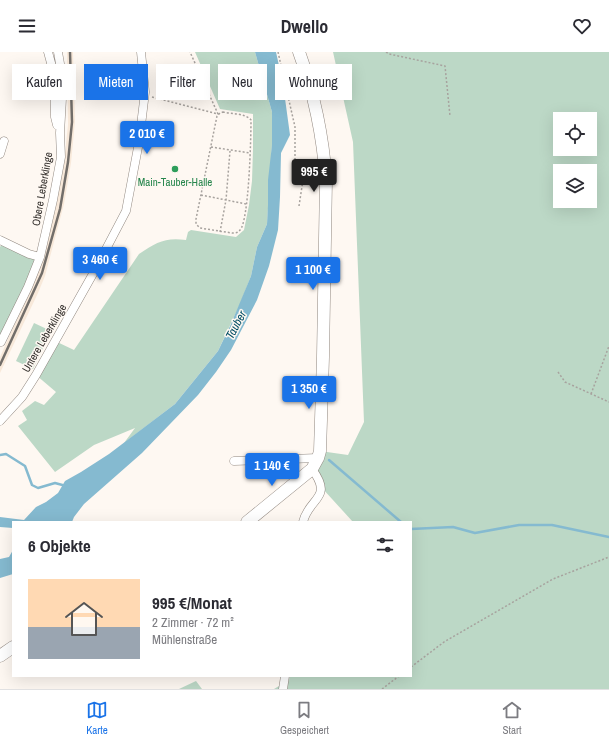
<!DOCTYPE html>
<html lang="de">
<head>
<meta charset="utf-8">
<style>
  :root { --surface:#fff; --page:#f2f2f3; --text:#2b2b33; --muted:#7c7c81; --line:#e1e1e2; --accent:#1a73e8 }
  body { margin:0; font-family:"Archivo Narrow",sans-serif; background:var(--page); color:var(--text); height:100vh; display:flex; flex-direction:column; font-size:15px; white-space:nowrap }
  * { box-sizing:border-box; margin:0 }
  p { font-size:13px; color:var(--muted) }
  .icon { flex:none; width:22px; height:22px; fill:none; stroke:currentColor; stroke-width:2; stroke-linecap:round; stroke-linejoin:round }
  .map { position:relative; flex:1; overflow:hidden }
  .details { position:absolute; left:12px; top:469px; width:400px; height:156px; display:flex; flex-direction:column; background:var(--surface); border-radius:0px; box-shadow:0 4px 16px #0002 }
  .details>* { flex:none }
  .guide { position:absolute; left:12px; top:12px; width:400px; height:36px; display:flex; gap:8px }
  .fabs { position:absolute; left:553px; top:60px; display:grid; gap:8px }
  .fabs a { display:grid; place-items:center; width:44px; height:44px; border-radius:0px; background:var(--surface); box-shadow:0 4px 16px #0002; font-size:20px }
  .price { position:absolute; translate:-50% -34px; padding:0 9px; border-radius:4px; background:var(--accent); color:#fff; font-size:13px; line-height:26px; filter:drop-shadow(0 1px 2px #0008) }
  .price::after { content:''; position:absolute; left:50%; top:24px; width:12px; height:9px; margin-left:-6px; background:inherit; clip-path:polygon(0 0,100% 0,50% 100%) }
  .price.active { background:#222; color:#fff }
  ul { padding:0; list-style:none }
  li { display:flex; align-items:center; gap:12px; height:100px; padding:0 16px }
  li span { display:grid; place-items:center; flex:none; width:112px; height:80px; border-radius:0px; color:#555 }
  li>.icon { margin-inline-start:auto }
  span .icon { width:48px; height:48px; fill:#fffc; stroke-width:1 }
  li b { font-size:17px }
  h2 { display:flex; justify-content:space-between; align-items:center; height:48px; padding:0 16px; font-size:17px }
  .pill { padding:0 14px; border-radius:0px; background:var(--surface); box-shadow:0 4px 16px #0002; font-size:14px; line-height:36px }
  .pill.active { background:var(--accent); color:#fff }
  header { display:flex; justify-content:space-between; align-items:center; height:52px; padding:0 16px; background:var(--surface); font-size:18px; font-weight:800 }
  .menu { display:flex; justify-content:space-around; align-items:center; height:56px; border-top:1px solid var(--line); background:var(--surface); font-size:11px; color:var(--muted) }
  .menu a { display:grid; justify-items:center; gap:2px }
  .menu .active { color:var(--accent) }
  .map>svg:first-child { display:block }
  .built { fill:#f8e9da }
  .green { fill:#bcd8c6; fill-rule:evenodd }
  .water { fill:#85bad0 }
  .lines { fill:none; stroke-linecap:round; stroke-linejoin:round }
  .stream { stroke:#85bad0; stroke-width:2.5 }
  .minor-casing { stroke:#918880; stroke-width:9 }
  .secondary-casing { stroke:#918880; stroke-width:13 }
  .path { stroke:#a7a29e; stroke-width:1.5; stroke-dasharray:2 2; stroke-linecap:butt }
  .minor { stroke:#fff; stroke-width:8 }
  .secondary { stroke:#fff; stroke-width:12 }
  .rail { stroke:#726e6a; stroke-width:2.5 }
  .leisure-dot { fill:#2e9e5b; stroke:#fef8f2; stroke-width:1.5 }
  .labels { text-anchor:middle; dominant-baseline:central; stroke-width:3; stroke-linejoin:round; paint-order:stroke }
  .leisure-label { font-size:11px; fill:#27864d; stroke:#fef8f2 }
  .street-label { font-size:11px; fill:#322e2b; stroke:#fef8f2 }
  .water-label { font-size:12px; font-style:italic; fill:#004d64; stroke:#fef8f2 }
</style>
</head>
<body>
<header><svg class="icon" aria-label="menu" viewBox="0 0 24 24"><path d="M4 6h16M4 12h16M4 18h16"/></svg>Dwello<svg class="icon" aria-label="heart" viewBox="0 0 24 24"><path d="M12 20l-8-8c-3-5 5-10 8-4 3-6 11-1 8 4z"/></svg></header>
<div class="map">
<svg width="609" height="637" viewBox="0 0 609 637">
  <rect width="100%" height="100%" fill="#fef8f2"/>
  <!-- built -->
  <path class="built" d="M 67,0 L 73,0 L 75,69 L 71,111 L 64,152 L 45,224 L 38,241 L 0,321 L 0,305 L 30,238 L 43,207 L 56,153 L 64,110 L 68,73 Z"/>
  <!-- green -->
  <path class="green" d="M 195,0 L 255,0 L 272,60 L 272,93 L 267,172 L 257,195 L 251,224 L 240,252 L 218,299 L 175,352 L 124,391 L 135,376 L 94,393 L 55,420 L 18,374 L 27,368 L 22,359 L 35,349 L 44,353 L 56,340 L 36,323 L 55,289 L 74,298 L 139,202 C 156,190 166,185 186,188 L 188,180 L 191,178 L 236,185 L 244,178 L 249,153 L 252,129 L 253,97 L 253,62 L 220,57 Z
    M 333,0 L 609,0 L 609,637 L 274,637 L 289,628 L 290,624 L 411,624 L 411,470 L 353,470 L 322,436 L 317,424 L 320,399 L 348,403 L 364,370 L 353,90 ZM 560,67 L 590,67 L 590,97 L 560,97 ZM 560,119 L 590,119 L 590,149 L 560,149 Z
    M 3,190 L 40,205 L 0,287 L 0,195 Z
    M 34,271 L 51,279 L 33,317 L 16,309 Z
    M 196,629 L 202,637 L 179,637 Z"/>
  <!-- water -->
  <path class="water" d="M 255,0 L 276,0 L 283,32 L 290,83 L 281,101 L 280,145 L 278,178 L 269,214 L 257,248 L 231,298 L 216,320 L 198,343 L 142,401 L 84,452 L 74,465 L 72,470 L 13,470 L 13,476 L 0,475 L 0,465 L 24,468 L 36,455 L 46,450 L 58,441 L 65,429 L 81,420 L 109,402 L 175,352 L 218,299 L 231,272 L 251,224 L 257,195 L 267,172 L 268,153 L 268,128 L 272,93 L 272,60 Z
    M 13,498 L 13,522 L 0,526 L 0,507 L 9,505 Z"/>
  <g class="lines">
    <!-- stream -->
    <path class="stream" d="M 0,403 L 6,402 L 25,414 L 32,433 L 38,436 L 55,431 L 66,434
      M 329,408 L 401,470
      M 411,477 L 453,475 L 475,481 L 519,473 L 552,473 L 609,485"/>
    <defs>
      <path id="minor" d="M 48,0 L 54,22 L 55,65 L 57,73
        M 0,102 L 4,89
        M 0,188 L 29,202 L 40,205
        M 1,290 L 28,235 L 40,205 L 53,148 L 61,105 L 60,81 L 63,29 L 58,0
        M 0,369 L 22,345 L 36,323 L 94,220 L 126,159 L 139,90 L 145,40 L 141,0
        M 234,409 L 318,406
        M 303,470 C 309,445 334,447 312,417
        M 283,637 L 285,624"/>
      <path id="secondary" d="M 247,470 L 312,417 L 318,406 L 320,399 L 323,305 L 326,128 C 323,85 314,41 299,0
        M 0,604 L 13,595"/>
    </defs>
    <!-- minor casing -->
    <use href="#minor" class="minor-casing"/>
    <!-- secondary casing -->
    <use href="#secondary" class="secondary-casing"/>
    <!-- path -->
    <path class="path" d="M 278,0 L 295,75 L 295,111 L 303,128
      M 386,0 L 389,2 L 445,14 L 450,64
      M 152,45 L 218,62 L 190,0
      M 223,60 C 231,62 245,61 251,68 C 251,85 249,169 240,178 C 238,181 235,181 232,181 L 200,176 L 196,172 L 196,167 L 217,64 L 220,61 Z
      M 211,95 L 250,101
      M 201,143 L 246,152
      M 299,154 L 303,128 L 317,128
      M 220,180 L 226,148 L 230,99
      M 558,320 L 565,330 L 609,350
      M 591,342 L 609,294
      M 411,615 L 444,590 L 553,527 L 609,505
      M 382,637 L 399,624"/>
    <!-- minor -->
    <use href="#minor" class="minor"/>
    <!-- secondary -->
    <use href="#secondary" class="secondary"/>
    <!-- rail -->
    <path class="rail" d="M 0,313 L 42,221 L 60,157 L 68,110 L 72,70 L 70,0"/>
  </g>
  <!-- markers -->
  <circle class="leisure-dot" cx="175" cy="117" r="4"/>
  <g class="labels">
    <!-- leisure labels -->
    <g class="leisure-label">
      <text x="175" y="130">Main-Tauber-Halle</text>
    </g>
    <!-- street labels -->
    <g class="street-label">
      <text transform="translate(42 137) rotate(-80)">Obere Leberklinge</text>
      <text transform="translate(44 286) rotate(-60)">Untere Leberklinge</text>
    </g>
    <!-- water labels -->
    <g class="water-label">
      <text transform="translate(236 273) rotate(-62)">Tauber</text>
    </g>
  </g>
</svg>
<div class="fabs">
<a><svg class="icon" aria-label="locate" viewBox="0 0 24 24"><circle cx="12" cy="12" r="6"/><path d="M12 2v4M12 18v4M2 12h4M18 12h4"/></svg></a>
<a><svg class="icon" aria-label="layers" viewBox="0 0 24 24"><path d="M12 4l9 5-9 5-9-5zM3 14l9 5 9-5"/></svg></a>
</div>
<b class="price" style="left:147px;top:103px">2 010 €</b>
<b class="price active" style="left:314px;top:141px">995 €</b>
<b class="price" style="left:100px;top:229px">3 460 €</b>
<b class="price" style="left:313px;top:239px">1 100 €</b>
<b class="price" style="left:309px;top:358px">1 350 €</b>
<b class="price" style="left:272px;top:435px">1 140 €</b>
<div class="guide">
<a class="pill">Kaufen</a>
<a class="pill active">Mieten</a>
<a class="pill">Filter</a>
<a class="pill">Neu</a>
<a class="pill">Wohnung</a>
</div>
<section class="details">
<h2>6 Objekte<svg class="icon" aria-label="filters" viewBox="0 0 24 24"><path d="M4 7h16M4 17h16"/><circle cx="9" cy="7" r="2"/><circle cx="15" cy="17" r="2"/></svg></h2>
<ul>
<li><span style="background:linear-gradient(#ffd9b3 60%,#9aa5b1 0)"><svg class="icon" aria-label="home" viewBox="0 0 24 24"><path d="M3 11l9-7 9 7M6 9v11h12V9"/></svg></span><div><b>995 €/Monat</b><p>2 Zimmer · 72 m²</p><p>Mühlenstraße</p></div></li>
</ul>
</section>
</div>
<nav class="menu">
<a class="active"><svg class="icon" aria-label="map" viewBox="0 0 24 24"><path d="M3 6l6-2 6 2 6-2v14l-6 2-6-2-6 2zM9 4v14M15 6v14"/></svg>Karte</a>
<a><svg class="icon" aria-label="saved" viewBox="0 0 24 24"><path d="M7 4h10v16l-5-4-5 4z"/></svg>Gespeichert</a>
<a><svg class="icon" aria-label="home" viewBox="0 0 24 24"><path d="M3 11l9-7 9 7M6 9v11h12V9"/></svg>Start</a>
</nav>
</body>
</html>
